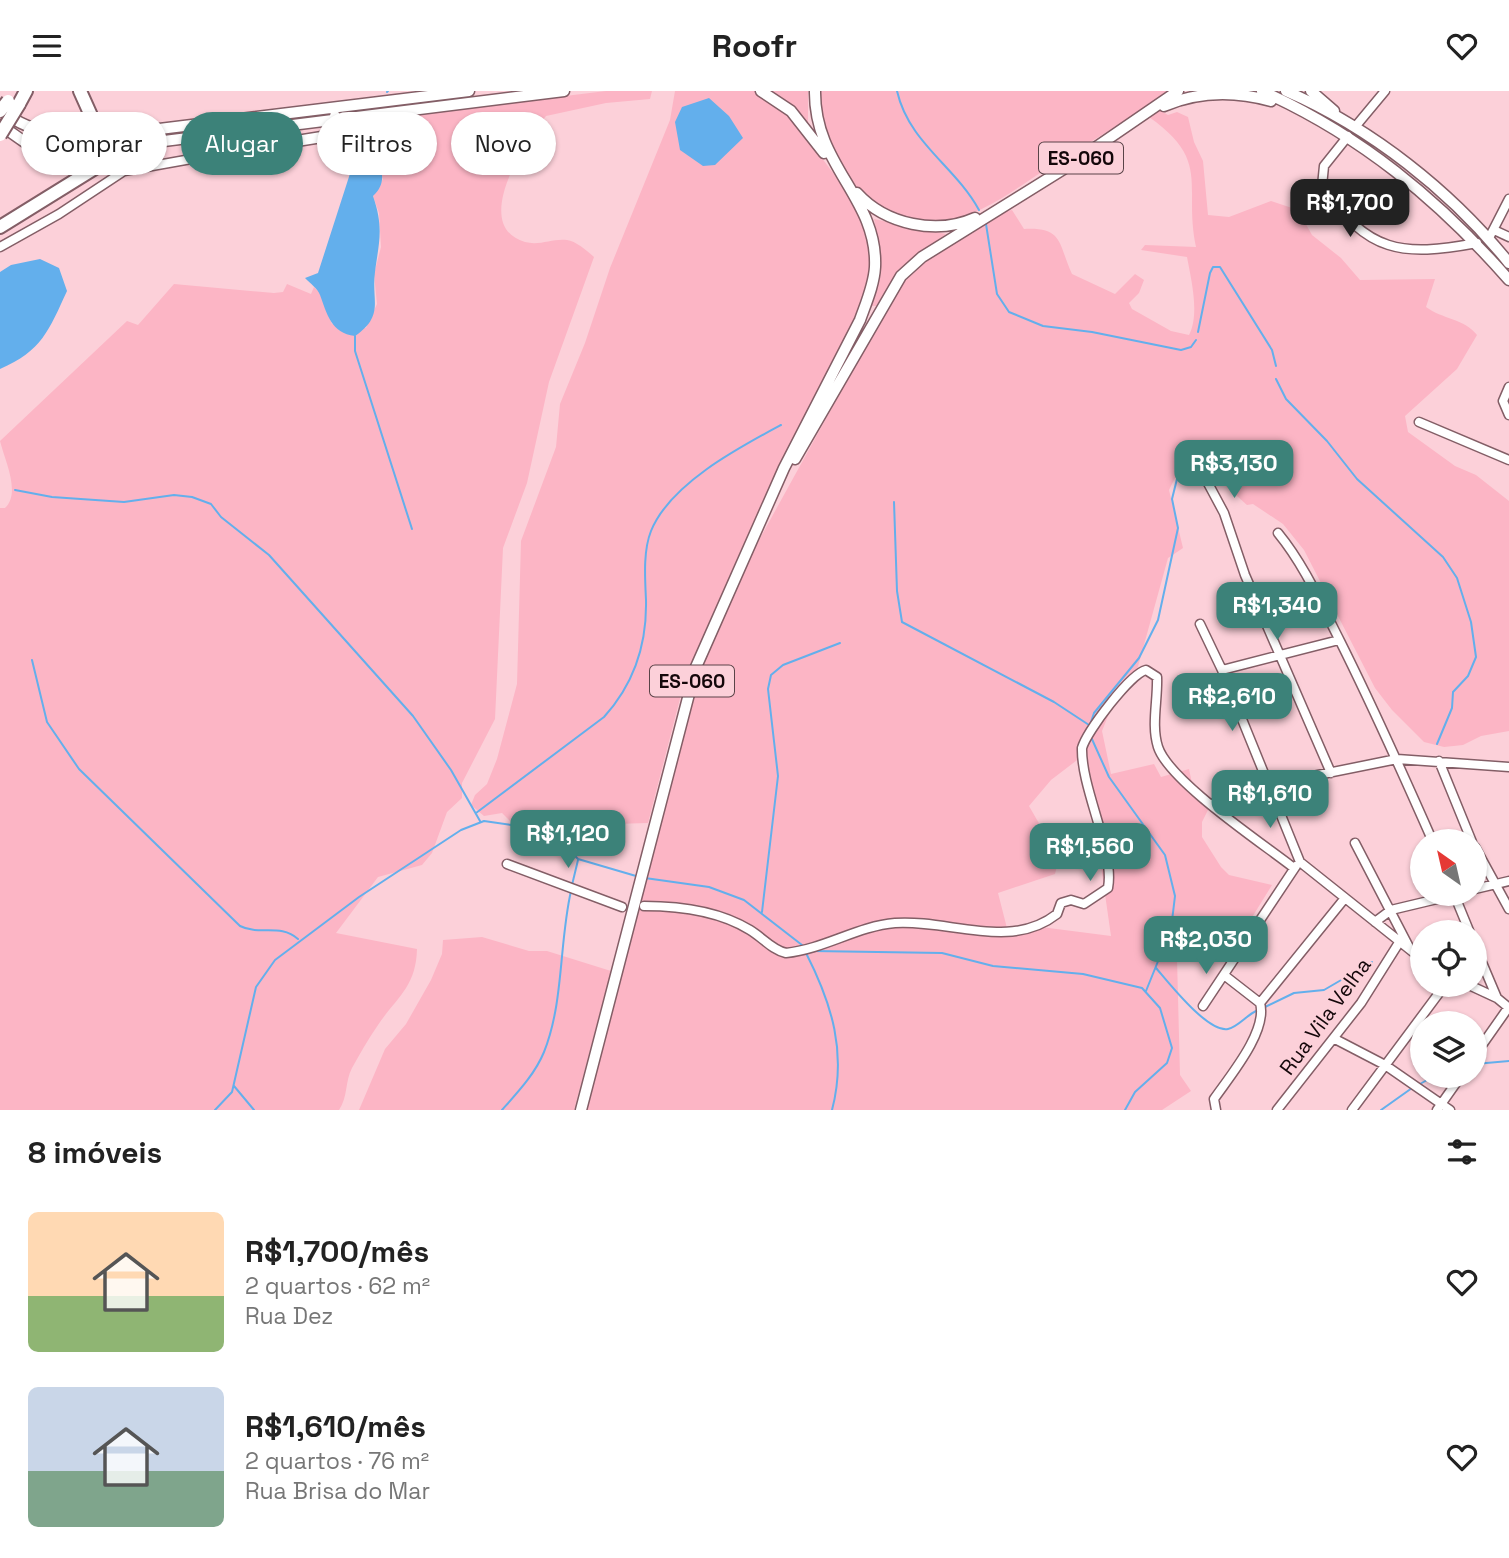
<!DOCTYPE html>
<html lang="pt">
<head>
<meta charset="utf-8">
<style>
  :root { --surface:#fff; --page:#f6f6f6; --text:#222; --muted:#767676; --accent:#3c8279 }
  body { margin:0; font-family:"Space Grotesk",sans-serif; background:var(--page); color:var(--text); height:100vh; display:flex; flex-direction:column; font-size:26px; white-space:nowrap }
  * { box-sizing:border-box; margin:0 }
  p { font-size:23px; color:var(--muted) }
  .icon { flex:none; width:38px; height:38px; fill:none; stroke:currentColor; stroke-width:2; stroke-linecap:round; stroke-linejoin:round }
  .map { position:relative; height:1019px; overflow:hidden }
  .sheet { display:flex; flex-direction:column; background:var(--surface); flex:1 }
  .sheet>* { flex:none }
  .hud { position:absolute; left:21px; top:21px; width:700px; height:63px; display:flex; gap:14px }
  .needle { width:46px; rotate:326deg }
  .controls { position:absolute; left:1410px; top:738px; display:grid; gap:14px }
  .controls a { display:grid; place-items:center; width:77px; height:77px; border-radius:50%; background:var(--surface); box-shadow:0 2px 5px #0004; font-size:35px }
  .price { position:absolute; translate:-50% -60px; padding:0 16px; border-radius:14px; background:var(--accent); color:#fff; font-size:23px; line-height:46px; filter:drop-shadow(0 2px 4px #0008) }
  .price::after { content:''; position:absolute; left:50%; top:42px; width:21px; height:16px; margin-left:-10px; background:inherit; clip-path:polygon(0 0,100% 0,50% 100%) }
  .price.selected { background:#222; color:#fff }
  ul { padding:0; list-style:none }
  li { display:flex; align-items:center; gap:21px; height:175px; padding:0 28px }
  li span { display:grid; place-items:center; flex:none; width:196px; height:140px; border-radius:10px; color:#555 }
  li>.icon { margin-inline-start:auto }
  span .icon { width:84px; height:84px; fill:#fffc; stroke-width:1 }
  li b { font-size:30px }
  h2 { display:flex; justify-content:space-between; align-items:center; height:84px; padding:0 28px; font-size:30px }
  .chip { padding:0 24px; border-radius:32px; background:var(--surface); box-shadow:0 2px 5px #0004; font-size:24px; line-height:63px }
  .chip.selected { background:var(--accent); color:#fff }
  header { display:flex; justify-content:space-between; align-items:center; height:91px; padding:0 28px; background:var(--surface); font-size:32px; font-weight:700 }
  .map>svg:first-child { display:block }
  .green { fill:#fcb5c5; fill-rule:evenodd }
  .water { fill:#63afec }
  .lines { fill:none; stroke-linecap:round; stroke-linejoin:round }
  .stream { stroke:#63afec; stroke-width:2 }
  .minor-casing { stroke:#835e66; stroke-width:11 }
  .major-casing { stroke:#835e66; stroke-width:13 }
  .highway-casing { stroke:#835e66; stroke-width:16 }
  .minor { stroke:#fff; stroke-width:8 }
  .major { stroke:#fff; stroke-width:10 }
  .highway { stroke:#fff; stroke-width:12 }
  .highway-bridge-casing { stroke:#835e66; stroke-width:16; stroke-linecap:butt }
  .highway-bridge { stroke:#fff; stroke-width:12 }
  .labels { text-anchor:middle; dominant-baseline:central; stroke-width:5; stroke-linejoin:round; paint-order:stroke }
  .shield { fill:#fcd0d9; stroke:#5a4348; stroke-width:2 }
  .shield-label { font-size:19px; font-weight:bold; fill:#14070a }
  .street-label { font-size:21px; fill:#14070a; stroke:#fcd0d9 }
</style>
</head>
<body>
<header><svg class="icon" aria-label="menu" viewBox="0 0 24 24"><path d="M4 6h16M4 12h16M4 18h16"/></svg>Roofr<svg class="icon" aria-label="heart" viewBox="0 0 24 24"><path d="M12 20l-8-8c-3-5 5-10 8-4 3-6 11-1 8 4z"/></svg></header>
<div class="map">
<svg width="1509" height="1019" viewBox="0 0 1509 1019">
  <rect width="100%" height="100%" fill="#fcd0d9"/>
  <!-- green -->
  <path class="green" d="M 606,0 L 652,0 L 650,8 L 606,12 L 546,25 C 525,50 470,135 525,151 C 540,155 553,147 567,149 C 576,150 587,160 594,166 L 549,291 L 527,392 L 503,457 L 495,628 L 462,692 L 462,707 L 447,721 L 432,762 L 422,774 L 378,786 L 336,842 L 417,858 C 416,896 397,906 378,934 C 368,948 360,963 352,977 C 345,990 348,1006 339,1019 L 0,1019 L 0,417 L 5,417 C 21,402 5,370 0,350 L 127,230 L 138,234 L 174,193 L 274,202 L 283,201 L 287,193 L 311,203 L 314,196 L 320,202 L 332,233 L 366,237 L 377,213 L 374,183 L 381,156 L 379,122 L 373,105 L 383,88 L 377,67 L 365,63 L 356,64 L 360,30 Z
    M 675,0 L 755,0 L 787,21 L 846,99 L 867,135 L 873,170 L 864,207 L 823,294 L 774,385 L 706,538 L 682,600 L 648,732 L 614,733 L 591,730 L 563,735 L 531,731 L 514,734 L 502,722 L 484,725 L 471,714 L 475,704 L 487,693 L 497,668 L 517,593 L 521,450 L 556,356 L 560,313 L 585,252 L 610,177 L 670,29 Z
    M 768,0 L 808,0 L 808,35 Z
    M 818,0 L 1170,0 C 1130,27 1089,52 1048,77 C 1016,97 982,125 944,130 C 912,134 873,118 853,93 C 831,66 819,35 818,0 Z
    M 1159,19 L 1168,24 L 1177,21 L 1188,26 L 1194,51 L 1203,70 L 1208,124 L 1229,126 L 1271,110 L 1298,119 L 1312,144 L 1341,167 L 1360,189 L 1435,188 L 1426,216 C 1442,228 1465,228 1477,244 L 1457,278 L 1405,325 L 1408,341 L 1455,375 L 1476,384 L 1509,410 L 1509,640 L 1481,645 L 1463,654 L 1444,656 L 1424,651 L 1392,619 L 1375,597 L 1304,459 L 1283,433 L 1253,413 L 1247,414 L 1188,361 L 1169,399 L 1183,457 L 1168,467 L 1137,579 L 1118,600 L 1102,640 L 1111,683 L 1154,673 L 1161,686 L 1189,678 L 1194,702 L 1211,713 L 1202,731 L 1202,746 L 1221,776 L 1229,784 L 1272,794 L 1238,849 L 1197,846 L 1196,869 L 1177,867 L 1180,984 L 1191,1000 L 1162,1019 L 585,1019 L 691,604 L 742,480 L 887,217 L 904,191 L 928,169 L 1002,121 L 1012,119 L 1024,138 C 1064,136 1058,153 1072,183 L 1115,203 L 1135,183 L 1144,189 L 1139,202 L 1129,212 L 1132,218 L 1171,240 L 1189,244 C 1200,223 1191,188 1187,166 L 1141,159 L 1145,154 L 1196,156 C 1183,95 1212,70 1149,26 ZM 1085,663 L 1111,845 L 1041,836 L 1009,845 L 998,802 L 1055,783 L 1059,767 L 1029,715 L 1051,689 Z
    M 874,128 L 946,143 L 900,178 L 876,215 L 872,215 L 878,150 Z
    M 482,846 L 529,860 L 547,860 L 611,880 L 574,1019 L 359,1019 L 385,958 L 406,933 L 431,889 L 442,863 L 443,849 Z"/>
  <!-- water -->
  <path class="water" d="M 709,7 L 729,25 L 743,47 L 715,74 L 703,75 L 680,59 L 675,31 L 682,16 Z
    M 365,63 L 377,67 C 384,82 385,94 373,105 C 384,137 379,150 375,181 C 371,210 385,224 355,245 C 331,242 327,223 320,204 C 318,198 310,192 305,187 L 318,182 L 356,64 Z
    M 40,168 L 59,177 L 67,200 C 49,239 42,260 0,278 L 0,181 L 11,174 Z
    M 512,732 L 543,736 L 555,743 L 544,755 L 529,752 L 521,739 L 511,735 Z"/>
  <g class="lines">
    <!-- stream -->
    <path class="stream" d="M 897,0 C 909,52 955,75 979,119
      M 387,1 L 388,0
      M 376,67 L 382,33
      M 986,133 L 997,203 L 1009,221 L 1043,235 L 1092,241 L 1181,259 L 1191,256 L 1196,249
      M 1198,241 L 1210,182 L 1213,176 L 1220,176 L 1272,259 L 1276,275
      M 355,245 L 355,260 L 412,438
      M 1276,288 L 1286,308 L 1327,350 L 1357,388 L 1443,466 L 1457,487 L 1471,531 L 1476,566 L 1468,585 L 1453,601 L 1452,617 L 1437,653
      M 15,399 L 52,406 L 124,411 L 174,404 L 192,406 L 211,413 L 221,426 L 269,464 L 413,625 L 451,679 L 480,730
      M 894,411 L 897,500 L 902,531 L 1054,611 L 1089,634
      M 32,569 L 47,631 L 79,678 L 240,835 C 260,845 280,832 298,848
      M 1089,637 L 1094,622 L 1139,567 L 1158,529 L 1178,437 L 1172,408 L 1181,372
      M 1091,646 L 1109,686 L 1165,764 L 1175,805 L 1171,838 L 1146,900
      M 476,722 L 604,626 C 634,593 647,553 646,509 C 645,487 643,460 651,440 C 670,393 738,357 781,334
      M 548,750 L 571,761 L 578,768 L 636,785
      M 645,787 L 709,796 L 744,809 L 802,854
      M 572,794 L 578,769
      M 762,821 L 778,685 L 768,598 L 771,584 L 783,574 L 840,552
      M 813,860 L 942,862 L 993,875 L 1083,883 L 1142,897 L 1160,917 L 1172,957 L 1167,972 L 1135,1001 L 1125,1019
      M 806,862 C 832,913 847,962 832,1019
      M 1156,877 C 1169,892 1208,942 1228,938 C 1238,936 1247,924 1256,920
      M 1265,916 L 1294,902 L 1324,899 L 1372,871
      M 1475,973 L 1509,970
      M 1420,993 L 1434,985
      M 234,995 L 254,1019
      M 215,1019 L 232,1001 L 256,896 L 275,869 L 359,806 L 461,739 L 484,730 L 511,734
      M 502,1019 C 518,1001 535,983 544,961 C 564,911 559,852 571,800
      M 1381,1019 L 1412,997"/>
    <defs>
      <path id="minor" d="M 1355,36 L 1385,0
        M 1348,45 L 1324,75 L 1322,95 C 1368,162 1401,166 1477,152
        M 1494,139 L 1509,146
        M 1489,147 L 1509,108
        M 0,156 L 59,123 L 124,80 L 247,58
        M 1509,296 L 1503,310 L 1509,324
        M 1419,331 L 1509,369
        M 1202,381 L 1224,422 L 1245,484 L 1331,682
        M 1278,442 C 1305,475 1321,513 1340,550 C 1373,616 1403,683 1433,751
        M 1200,533 L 1222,579 L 1300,771 L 1423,869
        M 1222,579 L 1339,549
        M 1439,670 L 1472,751
        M 1212,713 L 1268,694 L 1397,668 L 1509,676
        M 1355,752 L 1409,856
        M 1475,756 L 1509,818
        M 507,773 L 622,816
        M 1475,798 L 1509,790
        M 1454,803 L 1470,842
        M 644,815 C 679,815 719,820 750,839 C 762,846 772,859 786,862 C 824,858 858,835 895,832 C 949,828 1010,860 1057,823 L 1061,812 L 1071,809 L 1084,813 L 1108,797 C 1115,761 1081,698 1082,657 C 1087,640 1130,583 1146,579 L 1157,586 C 1158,609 1151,634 1158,656 C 1169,690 1262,752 1294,777
        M 1375,831 L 1391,819 L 1458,803
        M 1475,855 L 1497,907
        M 1469,894 L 1497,907 L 1509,917
        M 1260,912 L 1345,807
        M 1203,915 L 1296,775
        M 1335,948 L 1385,974 L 1450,1019
        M 1475,964 L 1508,917
        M 1216,1019 L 1214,1008 C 1230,985 1268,940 1260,912 L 1224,884
        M 1277,1019 L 1361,912 L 1400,850
        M 1352,1019 L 1445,894
        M 1437,1019 L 1461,985"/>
      <path id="major" d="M 761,0 L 791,20 L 824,62
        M 1262,0 C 1360,44 1438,108 1509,189
        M 1286,0 C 1371,37 1451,100 1509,172
        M 1311,0 L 1334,20
        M 1164,15 C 1199,0 1235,0 1271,10
        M 5,22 C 24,36 43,44 66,34 C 74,31 84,27 93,29 C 109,33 118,41 135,41 L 469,0
        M 0,34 C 25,50 57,79 87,78 L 148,52 L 564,0
        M 99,34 L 108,50 L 101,74
        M 213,46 L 247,58 L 328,45 L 332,45 L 335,25
        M 857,102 C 886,134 937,144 975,127
        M 795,368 L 901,185 L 922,166 L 1070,74 L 1178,0
        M 581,1019 L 696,576 L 784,377 L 860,229 C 866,212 874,194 875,176 C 878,107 814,75 815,0"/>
      <path id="highway" d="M 80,0 L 93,29
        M 19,13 L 26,0
        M 0,136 L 100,74"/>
    </defs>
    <!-- minor casing -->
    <use href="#minor" class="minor-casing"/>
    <!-- major casing -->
    <use href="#major" class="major-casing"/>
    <!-- highway casing -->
    <use href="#highway" class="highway-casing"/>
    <!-- minor -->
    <use href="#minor" class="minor"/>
    <!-- major -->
    <use href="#major" class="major"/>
    <!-- highway -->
    <use href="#highway" class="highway"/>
    <defs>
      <path id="highway-bridge" d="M 0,20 L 8,10
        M 0,44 L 19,13"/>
    </defs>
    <!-- highway-bridge casing -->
    <use href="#highway-bridge" class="highway-bridge-casing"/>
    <!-- highway-bridge -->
    <use href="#highway-bridge" class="highway-bridge"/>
  </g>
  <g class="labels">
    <!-- shield labels -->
    <g class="shield">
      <rect x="1039" y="51.5" width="84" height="31" rx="5"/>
      <rect x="650" y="574.5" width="84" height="31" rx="5"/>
    </g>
    <g class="shield-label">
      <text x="1081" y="67">ES-060</text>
      <text x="692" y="590">ES-060</text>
    </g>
    <!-- street labels -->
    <g class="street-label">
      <text transform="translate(1325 925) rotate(-54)">Rua Vila Velha</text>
    </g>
  </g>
</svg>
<div class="controls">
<a><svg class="needle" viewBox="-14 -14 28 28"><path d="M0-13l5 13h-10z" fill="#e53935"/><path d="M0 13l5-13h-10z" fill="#767676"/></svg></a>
<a><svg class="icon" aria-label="locate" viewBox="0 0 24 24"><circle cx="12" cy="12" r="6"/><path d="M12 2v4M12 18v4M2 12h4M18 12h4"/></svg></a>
<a><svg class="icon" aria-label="layers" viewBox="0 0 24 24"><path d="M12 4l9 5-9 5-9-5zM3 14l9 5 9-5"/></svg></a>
</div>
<b class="price selected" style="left:1350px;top:148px">R$1,700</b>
<b class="price" style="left:1234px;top:409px">R$3,130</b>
<b class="price" style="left:1277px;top:551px">R$1,340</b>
<b class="price" style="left:1232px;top:642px">R$2,610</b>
<b class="price" style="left:1270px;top:739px">R$1,610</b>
<b class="price" style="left:568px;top:779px">R$1,120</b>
<b class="price" style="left:1090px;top:792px">R$1,560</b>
<b class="price" style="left:1206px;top:885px">R$2,030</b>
<div class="hud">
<a class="chip">Comprar</a>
<a class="chip selected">Alugar</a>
<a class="chip">Filtros</a>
<a class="chip">Novo</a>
</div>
</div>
<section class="sheet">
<h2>8 imóveis<svg class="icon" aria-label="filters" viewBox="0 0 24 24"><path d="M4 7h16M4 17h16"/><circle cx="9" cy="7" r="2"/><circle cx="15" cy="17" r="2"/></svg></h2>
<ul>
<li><span style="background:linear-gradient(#ffd9b3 60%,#8fb573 0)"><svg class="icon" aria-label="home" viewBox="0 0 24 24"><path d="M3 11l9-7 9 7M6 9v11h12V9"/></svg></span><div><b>R$1,700/mês</b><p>2 quartos · 62 m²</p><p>Rua Dez</p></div><svg class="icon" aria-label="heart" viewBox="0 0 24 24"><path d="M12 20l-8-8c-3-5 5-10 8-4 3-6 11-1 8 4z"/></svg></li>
<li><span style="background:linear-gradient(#c9d6e8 60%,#7fa58c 0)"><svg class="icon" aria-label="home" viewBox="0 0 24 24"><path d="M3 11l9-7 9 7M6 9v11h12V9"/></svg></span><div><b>R$1,610/mês</b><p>2 quartos · 76 m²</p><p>Rua Brisa do Mar</p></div><svg class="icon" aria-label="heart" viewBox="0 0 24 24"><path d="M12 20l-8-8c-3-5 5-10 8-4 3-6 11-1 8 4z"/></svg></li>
</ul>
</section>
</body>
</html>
